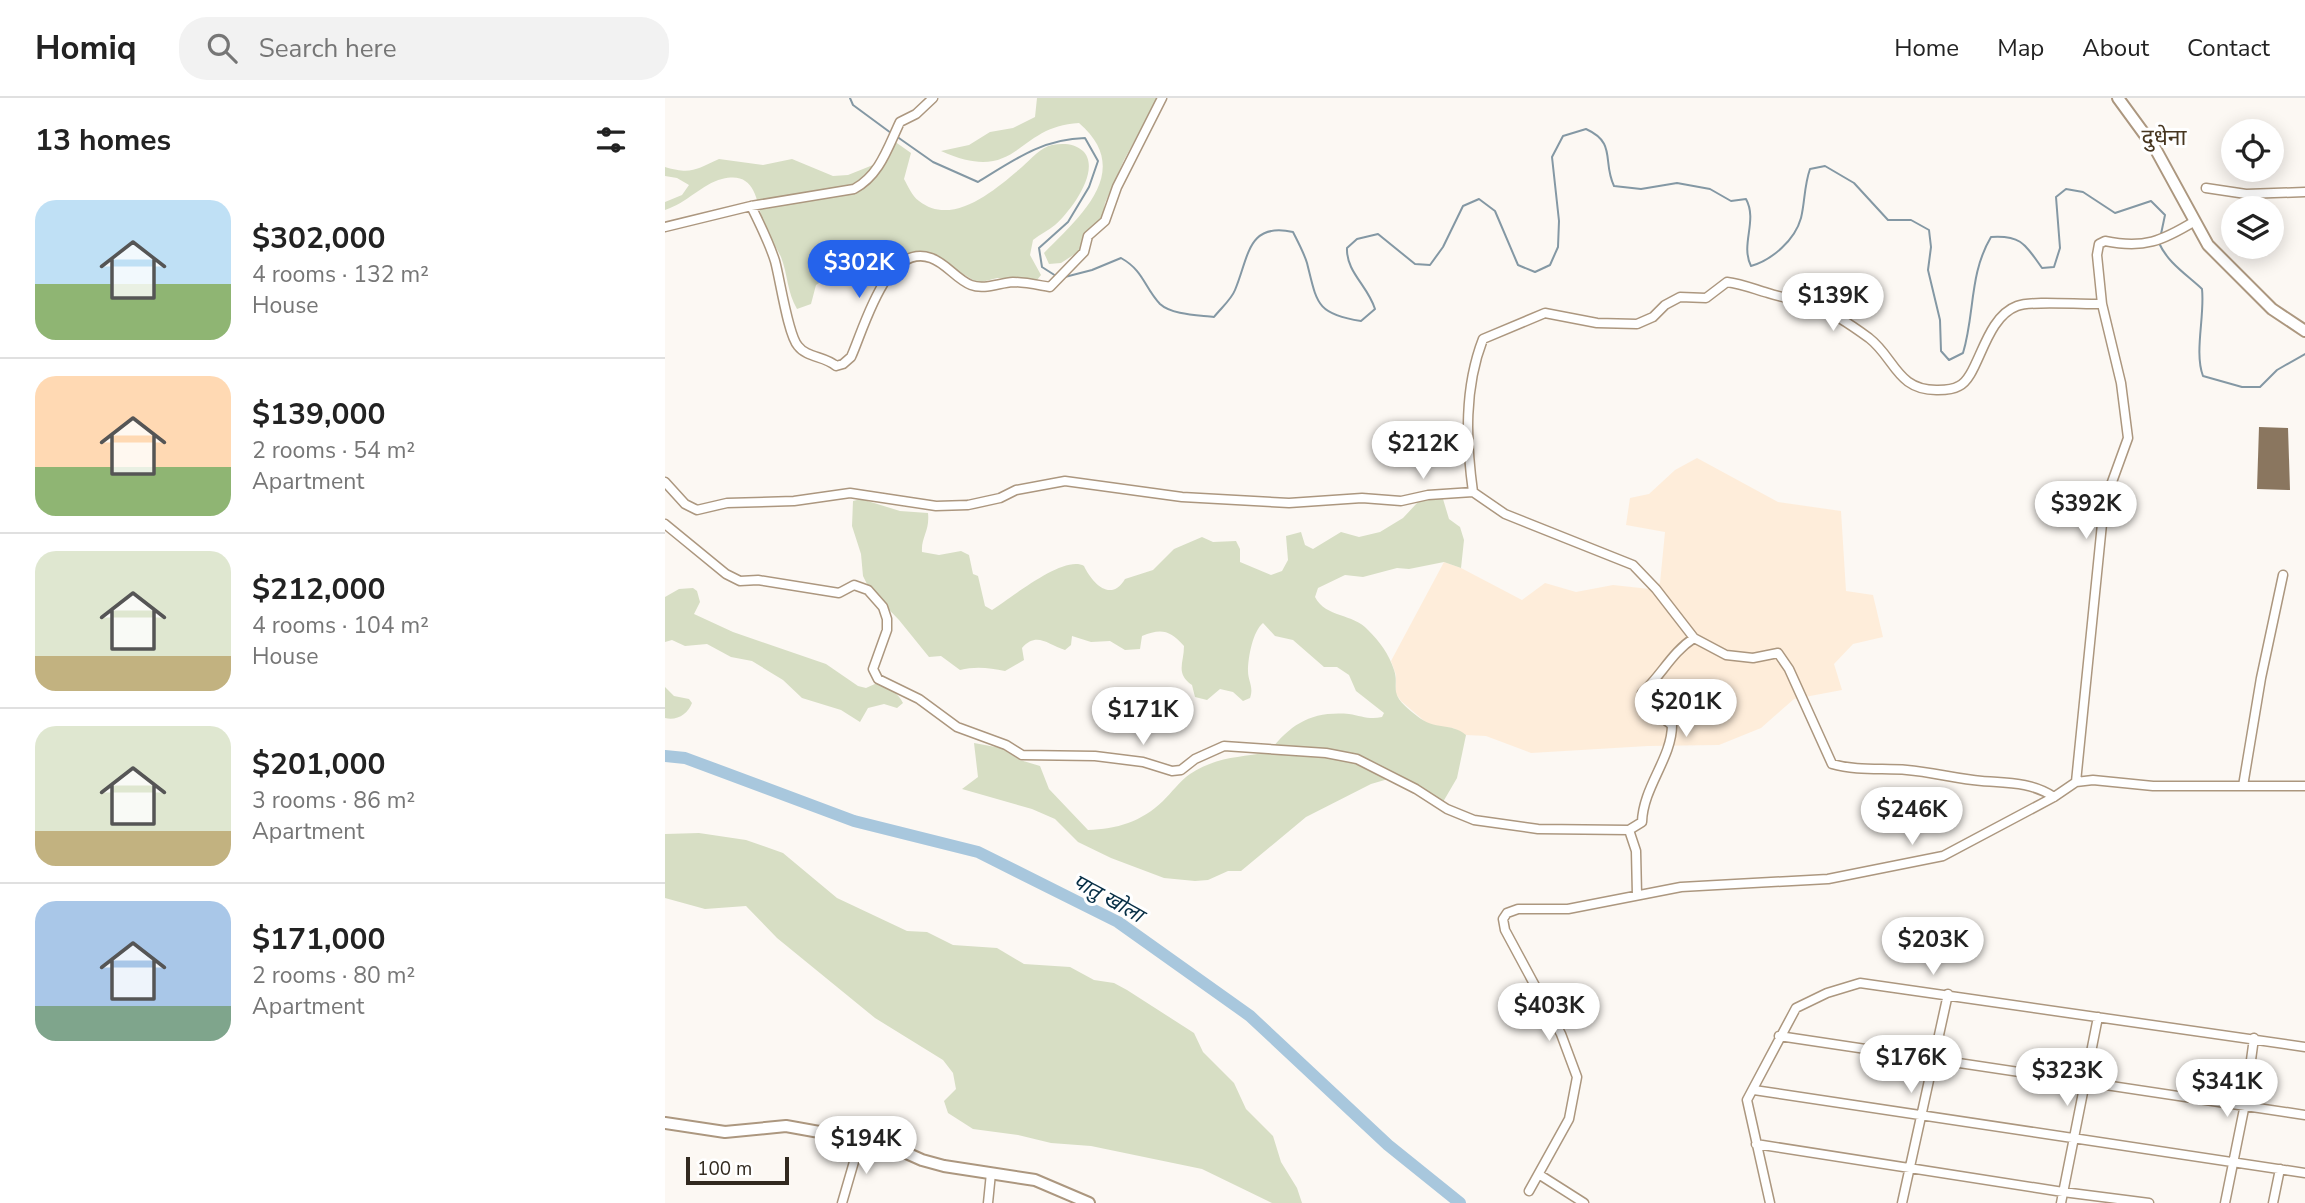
<!DOCTYPE html>
<html lang="en">
<head>
<meta charset="utf-8">
<style>
  :root { --surface:#fff; --page:#f2f2f2; --text:#222; --muted:#767676; --line:#e0e0e0; --accent:#2563eb }
  body { margin:0; font-family:"Nunito Sans","Noto Sans Devanagari",sans-serif; background:var(--page); color:var(--text); height:100vh; display:flex; flex-direction:column; font-size:26px; white-space:nowrap }
  * { box-sizing:border-box; margin:0 }
  p { font-size:23px; color:var(--muted) }
  .icon { flex:none; width:38px; height:38px; fill:none; stroke:currentColor; stroke-width:2; stroke-linecap:round; stroke-linejoin:round }
  .map { position:relative; flex:1; overflow:hidden }
  .drawer { display:flex; flex-direction:column; background:var(--surface); width:665px }
  .drawer>* { flex:none }
  .fabs { position:absolute; left:1556px; top:21px; display:grid; gap:14px }
  .fabs a { display:grid; place-items:center; width:63px; height:63px; border-radius:50%; background:var(--surface); box-shadow:0 4px 18px #0003; font-size:35px }
  .scale { position:absolute; left:21px; bottom:18px; width:103px; box-sizing:border-box; padding-left:7px; border:4px solid #31291f; border-top:0; font-size:19px; line-height:24px; white-space:nowrap; color:#31291f; -webkit-text-stroke:5px #fff; paint-order:stroke }
  .price { position:absolute; translate:-50% -60px; padding:0 16px; border-radius:24px; background:#fff; color:#222; font-size:23px; line-height:46px; filter:drop-shadow(0 2px 4px #0008) }
  .price::after { content:''; position:absolute; left:50%; top:42px; width:21px; height:16px; margin-left:-10px; background:inherit; clip-path:polygon(0 0,100% 0,50% 100%) }
  .price.active { background:var(--accent); color:#fff }
  ul { padding:0; list-style:none }
  li { display:flex; align-items:center; gap:21px; height:175px; padding:0 35px }
  li+li { border-top:2px solid var(--line) }
  li span { display:grid; place-items:center; flex:none; width:196px; height:140px; border-radius:21px; color:#555 }
  li>.icon { margin-inline-start:auto }
  span .icon { width:84px; height:84px; fill:#fffc; stroke-width:1 }
  li b { font-size:30px }
  h2 { display:flex; justify-content:space-between; align-items:center; height:84px; padding:0 35px; font-size:30px }
  header { display:flex; align-items:center; gap:42px; box-sizing:border-box; height:98px; padding:0 35px; background:var(--surface); border-bottom:2px solid var(--line) }
  header strong { font-size:33px }
  nav { display:flex; gap:38px; margin-inline-start:auto; font-size:24px }
  .search { width:490px; height:63px; background:var(--page); display:flex; align-items:center; gap:18px; box-sizing:border-box; padding:0 24px; border-radius:28px; color:var(--muted); font-size:26px }
  main { display:flex; flex:1; min-height:0 }
  .map>svg:first-child { display:block }
  .built { fill:#feedda }
  .green { fill:#d7dec4 }
  .lines { fill:none; stroke-linecap:round; stroke-linejoin:round }
  .stream { stroke:#8498a4; stroke-width:2 }
  .river { stroke:#a8c7dd; stroke-width:12 }
  .building { fill:#8a765f }
  .street-casing { stroke:#ac977f; stroke-width:11 }
  .secondary-casing { stroke:#ac977f; stroke-width:14 }
  .street { stroke:#fff; stroke-width:8 }
  .secondary { stroke:#fff; stroke-width:10 }
  .labels { text-anchor:middle; dominant-baseline:central; stroke-width:6; stroke-linejoin:round; paint-order:stroke }
  .water-label { font-size:21px; font-style:italic; fill:#062e45; stroke:#fff }
  .quarter-label { font-size:23px; fill:#473620; stroke:#fff }
</style>
</head>
<body>
<header>
<strong>Homiq</strong>
<div class="search"><svg class="icon" aria-label="search" viewBox="0 0 24 24"><circle cx="10" cy="10" r="6"/><path d="M15 15l6 6"/></svg>Search here</div>
<nav><a>Home</a><a>Map</a><a>About</a><a>Contact</a></nav>
</header>
<main>
<section class="drawer">
<h2>13 homes<svg class="icon" aria-label="filters" viewBox="0 0 24 24"><path d="M4 7h16M4 17h16"/><circle cx="9" cy="7" r="2"/><circle cx="15" cy="17" r="2"/></svg></h2>
<ul>
<li><span style="background:linear-gradient(#bfe0f5 60%,#8fb573 0)"><svg class="icon" aria-label="home" viewBox="0 0 24 24"><path d="M3 11l9-7 9 7M6 9v11h12V9"/></svg></span><div><b>$302,000</b><p>4 rooms · 132 m²</p><p>House</p></div></li>
<li><span style="background:linear-gradient(#ffd9b3 65%,#8fb573 0)"><svg class="icon" aria-label="home" viewBox="0 0 24 24"><path d="M3 11l9-7 9 7M6 9v11h12V9"/></svg></span><div><b>$139,000</b><p>2 rooms · 54 m²</p><p>Apartment</p></div></li>
<li><span style="background:linear-gradient(#dfe7d0 75%,#c2b280 0)"><svg class="icon" aria-label="home" viewBox="0 0 24 24"><path d="M3 11l9-7 9 7M6 9v11h12V9"/></svg></span><div><b>$212,000</b><p>4 rooms · 104 m²</p><p>House</p></div></li>
<li><span style="background:linear-gradient(#dfe7d0 75%,#c2b280 0)"><svg class="icon" aria-label="home" viewBox="0 0 24 24"><path d="M3 11l9-7 9 7M6 9v11h12V9"/></svg></span><div><b>$201,000</b><p>3 rooms · 86 m²</p><p>Apartment</p></div></li>
<li><span style="background:linear-gradient(#a9c7e8 75%,#7fa58c 0)"><svg class="icon" aria-label="home" viewBox="0 0 24 24"><path d="M3 11l9-7 9 7M6 9v11h12V9"/></svg></span><div><b>$171,000</b><p>2 rooms · 80 m²</p><p>Apartment</p></div></li>
</ul>
</section>
<div class="map">
<svg width="1640" height="1105" viewBox="0 0 1640 1105">
  <rect width="100%" height="100%" fill="#fcf8f3"/>
  <!-- built -->
  <path class="built" d="M 1032,360 L 1113,404 L 1176,413 L 1181,493 L 1208,497 L 1218,539 L 1188,546 L 1169,566 L 1177,592 L 1129,601 L 1096,630 L 1054,647 L 983,648 L 866,655 L 821,638 L 801,637 L 788,630 L 765,628 L 736,603 L 731,596 L 731,577 L 726,563 L 779,464 L 796,470 L 857,502 L 880,485 L 911,494 L 948,487 L 985,491 L 995,485 L 1000,434 L 961,427 L 965,400 L 984,396 L 1010,372 Z"/>
  <!-- green -->
  <path class="green" d="M 372,0 L 493,0 L 459,62 L 440,105 L 437,121 L 420,135 L 416,152 L 396,165 L 384,166 L 379,155 C 414,119 470,73 414,25 C 350,28 354,88 276,53 L 304,47 L 325,34 L 348,30 L 370,19 Z
    M 229,43 L 246,55 L 239,81 C 243,88 247,98 254,103 C 288,130 332,90 357,69 C 366,61 376,49 387,47 C 398,45 409,45 418,53 C 437,72 405,114 390,127 C 383,133 375,136 368,142 L 365,157 L 376,177 L 372,182 L 332,180 L 313,185 L 260,153 L 236,161 L 214,164 L 196,176 L 157,183 L 151,187 L 146,206 L 132,211 C 122,194 123,177 116,159 C 110,146 100,133 97,120 C 91,98 88,73 57,81 C 37,86 22,105 0,112 L 0,104 L 17,97 L 24,87 L 12,80 L 0,78 L 0,69 C 27,77 31,71 54,61 L 98,67 L 127,61 L 168,78 L 183,77 L 208,67 L 216,68 L 222,63 Z
    M 196,401 L 235,413 L 263,415 C 265,433 256,439 257,454 L 274,457 L 296,453 L 304,457 L 308,476 L 313,478 L 320,508 L 327,512 C 345,501 399,456 419,468 C 427,485 446,505 460,481 L 488,472 L 509,451 L 537,439 L 548,444 L 571,443 L 575,451 L 575,464 L 606,477 L 617,473 L 623,462 L 621,438 L 636,434 L 640,447 L 648,451 L 676,434 L 694,439 L 715,434 L 738,420 L 753,404 L 761,401 L 778,401 L 784,421 L 795,429 L 799,442 L 796,470 L 779,464 L 744,471 L 732,470 L 698,479 L 680,477 L 653,490 L 650,499 C 661,520 688,515 703,532 C 715,544 724,556 729,572 C 732,580 730,586 731,594 C 733,604 745,612 752,618 C 770,633 786,624 801,637 L 792,680 L 778,704 L 743,681 L 730,679 L 706,686 L 641,719 L 576,773 L 563,773 L 543,782 L 530,783 L 499,780 L 446,760 L 413,744 L 390,721 L 367,711 L 297,691 L 313,679 L 309,645 L 336,650 L 355,662 L 375,668 L 384,691 L 423,732 C 452,731 476,724 498,703 C 506,695 515,683 525,676 C 553,658 573,660 604,654 C 626,626 646,613 684,616 C 696,618 705,622 717,619 L 719,615 L 691,593 L 684,577 L 672,569 L 659,569 L 628,542 L 610,538 L 598,525 C 588,533 583,559 583,573 C 583,583 589,589 585,600 L 578,603 L 568,594 L 555,591 L 542,602 L 530,599 L 527,587 C 510,575 519,565 519,548 C 505,532 496,530 477,538 L 475,551 L 460,552 L 445,543 L 426,544 L 407,538 L 406,547 L 400,552 C 383,547 372,533 357,550 L 359,562 L 340,573 C 325,570 311,568 295,572 L 276,558 L 264,559 L 234,522 L 205,492 L 198,478 L 196,456 L 187,428 L 188,403 Z
    M 28,490 L 32,493 L 35,504 L 29,516 L 68,534 L 161,566 L 193,588 L 201,590 L 212,585 C 223,590 233,594 238,605 L 232,610 L 219,606 L 203,610 L 195,624 L 176,612 L 137,600 L 118,582 L 87,563 L 66,559 L 42,546 L 20,548 L 7,542 L 0,544 L 0,499 L 14,491 Z
    M 0,589 L 9,598 L 24,601 L 27,605 C 23,616 12,623 0,620 Z
    M 34,735 L 81,742 L 118,755 L 172,800 L 242,833 L 262,834 L 288,847 L 332,850 L 359,866 L 405,869 L 429,882 L 449,885 L 462,892 L 529,935 L 538,954 L 569,985 L 581,1011 L 608,1038 L 616,1064 L 632,1090 L 637,1105 L 607,1105 L 537,1071 L 426,1048 L 386,1045 L 353,1037 L 308,1031 L 283,1015 L 279,1003 L 291,991 L 288,975 L 278,962 L 210,920 L 112,840 L 81,808 L 40,811 L 0,800 L 0,736 Z"/>
  <g class="lines">
    <!-- stream -->
    <path class="stream" d="M 185,0 L 188,7 L 226,35
      M 231,38 L 268,64 L 313,84 C 349,62 377,41 420,40 L 433,63 L 424,89 L 403,124 L 374,150 L 377,169 L 391,178
      M 1494,145 C 1503,165 1521,176 1537,191 C 1540,218 1529,254 1538,278 L 1577,289 L 1595,289 L 1612,272 L 1640,256
      M 396,180 L 427,172 L 456,160 C 479,173 479,189 495,206 C 507,217 534,217 549,219 C 556,210 566,202 570,192 C 584,159 582,124 628,134 C 633,144 639,155 642,165 C 652,205 651,216 696,223 L 710,211 C 703,188 681,174 682,150 L 692,141 L 713,136 L 750,166 L 765,167 L 778,149 L 798,108 L 814,101 L 830,113 L 853,167 L 870,174 L 885,167 L 893,149 L 894,123 L 887,59 L 898,38 L 921,31 C 952,45 937,63 949,88 L 976,91 L 1012,85 L 1045,91 L 1066,103 L 1081,101 C 1093,123 1075,146 1086,168 C 1107,162 1130,142 1136,120 C 1140,104 1139,88 1145,71 L 1160,68 L 1189,85 L 1223,122 L 1246,122 L 1264,132 L 1266,149 L 1263,172 L 1275,222 L 1276,253 L 1284,262 L 1298,255 C 1310,215 1304,176 1326,139 C 1356,137 1360,146 1377,170 L 1389,169 L 1395,150 L 1391,99 L 1401,91 L 1418,94 L 1450,115 L 1486,103 L 1500,117 L 1496,136"/>
    <!-- river -->
    <path class="river" d="M 0,658 L 20,660 L 189,723 L 313,754 L 453,824 L 585,918 L 723,1047 L 795,1105"/>
  </g>
  <!-- building -->
  <path class="building" d="M 1594,329 L 1623,330 L 1625,392 L 1592,391 Z"/>
  <g class="lines">
    <defs>
      <path id="street" d="M 1541,90 L 1581,96 L 1640,94
        M 86,108 C 95,126 104,144 110,163 C 115,181 123,237 133,248 C 142,260 160,258 171,268 L 178,266 L 186,259 C 199,231 221,144 266,160 C 281,165 291,181 306,187 C 319,192 334,185 348,184 C 360,184 373,187 385,189 L 419,154 L 423,138 L 440,123 L 452,89 L 497,0
        M 0,129 L 86,108 L 189,91 C 215,77 223,49 235,24 L 251,16 L 268,0
        M 0,384 L 20,406 L 32,412 L 62,405 L 129,403 L 185,395 L 271,408 L 303,407 L 335,400 L 351,392 L 400,383 L 517,399 L 624,405 L 697,400 L 736,403 L 763,397 L 808,394 L 840,416 L 968,467 L 991,491 L 1029,540 L 1061,557 L 1088,560 L 1113,555 L 1124,571 L 1167,666 C 1192,673 1217,670 1242,672 C 1267,674 1292,681 1317,683 C 1342,685 1367,684 1389,699
        M 808,394 C 801,343 799,290 818,241 L 880,215 L 932,225 L 972,226 L 988,219 L 1000,207 L 1015,199 L 1041,200 L 1062,184 C 1077,186 1089,191 1103,195 C 1118,200 1134,202 1149,207 C 1167,214 1189,229 1204,240 C 1230,260 1232,293 1273,292 C 1280,292 1289,291 1294,288 C 1314,279 1319,220 1352,208 C 1368,202 1416,207 1437,206 L 1432,157 L 1434,146 L 1440,143 C 1479,151 1497,143 1530,123
        M 0,426 L 61,476 L 75,483 L 93,482 L 174,495 L 189,487 L 203,492 L 218,509 L 222,521 L 222,532 L 208,571 L 213,581 L 254,601 L 292,629 L 341,647 L 357,657 L 430,658 L 478,664 L 507,673 L 516,672 L 530,661 L 559,648 L 661,655 L 692,661 L 751,691 L 782,711 L 809,722 L 873,731 L 964,732 L 971,753 L 972,797
        M 1411,684 L 1439,406 L 1463,340 L 1456,285 L 1437,206
        M 1578,688 L 1596,580 L 1618,477
        M 964,732 L 977,724 C 978,689 1007,660 1007,627 L 980,607 L 977,595 C 996,578 1007,554 1029,540
        M 1114,938 L 1640,1017
        M 1089,992 L 1640,1075
        M 1091,1046 L 1398,1094 L 1484,1105
        M 875,1077 L 919,1105
        M 864,1093 L 904,1021 L 912,979 L 896,936 L 840,832 L 838,821 L 842,815 L 853,811 L 903,811 L 1016,789 L 1163,781 L 1278,758 L 1389,699 L 1411,684 L 1428,682 L 1488,688 L 1640,688
        M 177,1105 L 195,1043
        M 323,1105 L 326,1075
        M 1105,1105 L 1082,1002 L 1131,910 L 1162,895 L 1195,885 L 1640,949
        M 1237,1105 L 1283,896
        M 1396,1105 L 1433,919
        M 1560,1105 L 1580,1006 L 1589,940
        M 1608,1105 L 1615,1071"/>
      <path id="secondary" d="M 1453,0 L 1491,52 L 1543,147 L 1607,211 L 1640,233
        M 0,1025 L 60,1034 L 121,1028 L 221,1046 L 257,1062 L 279,1068 L 370,1082 L 424,1105"/>
    </defs>
    <!-- street casing -->
    <use href="#street" class="street-casing"/>
    <!-- secondary casing -->
    <use href="#secondary" class="secondary-casing"/>
    <!-- street -->
    <use href="#street" class="street"/>
    <!-- secondary -->
    <use href="#secondary" class="secondary"/>
  </g>
  <g class="labels">
    <!-- water labels -->
    <g class="water-label">
      <text transform="translate(443 800) rotate(29)">पातु खोला</text>
    </g>
    <!-- quarter labels -->
    <g class="quarter-label">
      <text x="1499" y="39">दुधेना</text>
    </g>
  </g>
</svg>
<div class="fabs">
<a><svg class="icon" aria-label="locate" viewBox="0 0 24 24"><circle cx="12" cy="12" r="6"/><path d="M12 2v4M12 18v4M2 12h4M18 12h4"/></svg></a>
<a><svg class="icon" aria-label="layers" viewBox="0 0 24 24"><path d="M12 4l9 5-9 5-9-5zM3 14l9 5 9-5"/></svg></a>
</div>
<div class="scale">100 m</div>
<b class="price active" style="left:194px;top:202px">$302K</b>
<b class="price" style="left:1168px;top:235px">$139K</b>
<b class="price" style="left:758px;top:383px">$212K</b>
<b class="price" style="left:1421px;top:443px">$392K</b>
<b class="price" style="left:1021px;top:641px">$201K</b>
<b class="price" style="left:478px;top:649px">$171K</b>
<b class="price" style="left:1247px;top:749px">$246K</b>
<b class="price" style="left:1268px;top:879px">$203K</b>
<b class="price" style="left:884px;top:945px">$403K</b>
<b class="price" style="left:1246px;top:997px">$176K</b>
<b class="price" style="left:1402px;top:1010px">$323K</b>
<b class="price" style="left:1562px;top:1021px">$341K</b>
<b class="price" style="left:201px;top:1078px">$194K</b>
</div>
</main>
</body>
</html>
